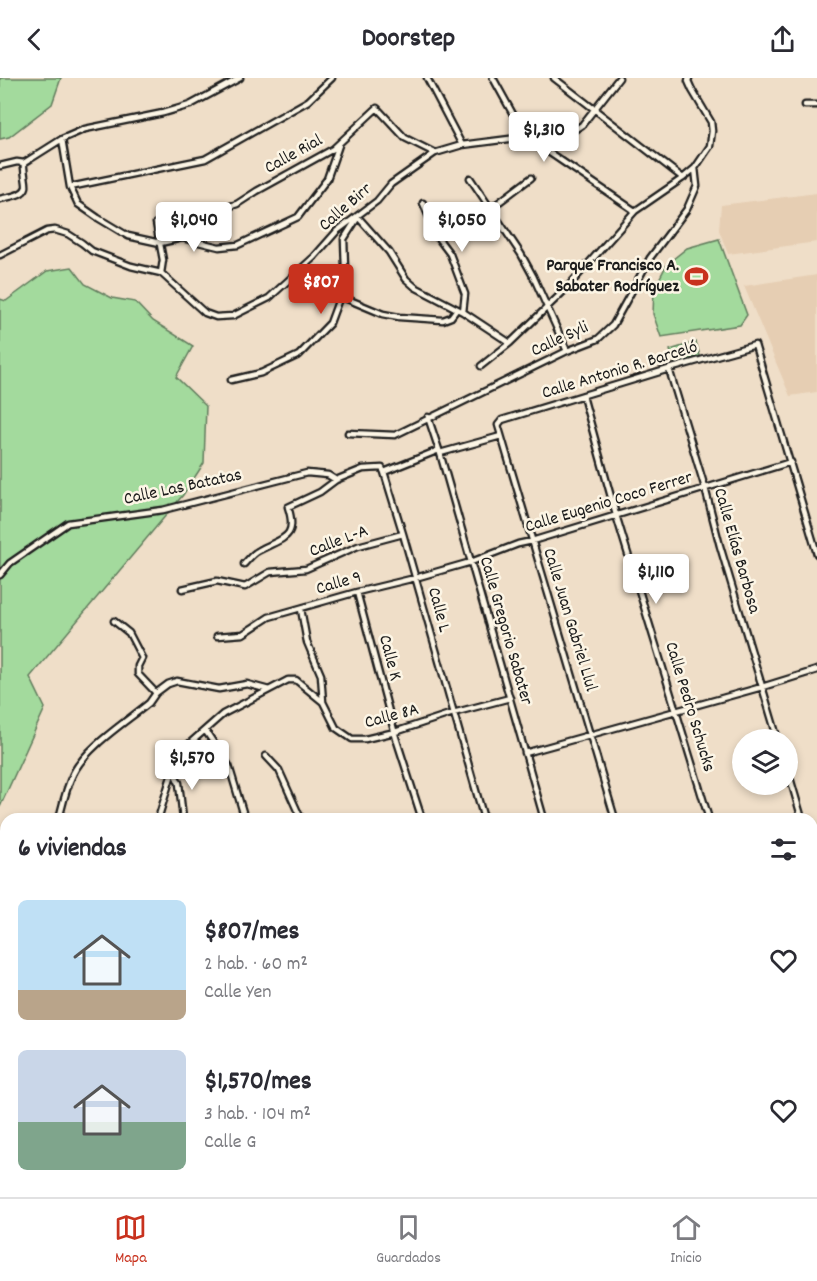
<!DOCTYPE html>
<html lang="es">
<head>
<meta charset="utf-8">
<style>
  :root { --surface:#fff; --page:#f7f7f7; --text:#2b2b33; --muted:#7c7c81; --line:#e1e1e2; --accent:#c8321e }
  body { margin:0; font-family:Dekko,sans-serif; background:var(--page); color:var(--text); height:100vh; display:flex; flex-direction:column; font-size:22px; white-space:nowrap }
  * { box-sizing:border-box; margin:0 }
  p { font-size:20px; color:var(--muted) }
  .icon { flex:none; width:33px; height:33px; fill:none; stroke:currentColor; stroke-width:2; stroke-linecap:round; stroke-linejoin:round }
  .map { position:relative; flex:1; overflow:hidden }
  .sheet { position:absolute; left:0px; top:735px; width:818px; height:384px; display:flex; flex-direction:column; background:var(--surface); border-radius:18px 18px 0 0; box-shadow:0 3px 9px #0003 }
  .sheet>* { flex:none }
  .controls { position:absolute; left:732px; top:651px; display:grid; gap:12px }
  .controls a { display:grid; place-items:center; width:66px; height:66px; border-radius:50%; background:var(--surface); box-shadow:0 3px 9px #0003; font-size:30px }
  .price { position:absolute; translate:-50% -51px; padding:0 14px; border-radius:6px; background:#fff; color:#222; font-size:20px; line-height:39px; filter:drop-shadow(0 2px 3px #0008) }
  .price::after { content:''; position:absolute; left:50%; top:36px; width:18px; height:14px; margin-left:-9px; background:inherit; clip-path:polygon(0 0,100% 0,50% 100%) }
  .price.on { background:var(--accent); color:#fff }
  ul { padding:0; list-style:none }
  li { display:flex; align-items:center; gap:18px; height:150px; padding:0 18px }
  li span { display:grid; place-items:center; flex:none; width:168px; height:120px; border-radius:9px; color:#555 }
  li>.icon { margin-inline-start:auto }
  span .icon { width:72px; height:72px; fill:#fffc; stroke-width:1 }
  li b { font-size:26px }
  h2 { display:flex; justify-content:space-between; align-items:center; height:72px; padding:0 18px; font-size:26px }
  header { display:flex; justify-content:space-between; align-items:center; height:78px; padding:0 18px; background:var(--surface); font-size:27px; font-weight:800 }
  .tabs { display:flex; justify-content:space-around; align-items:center; height:84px; border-top:2px solid var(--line); background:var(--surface); font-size:16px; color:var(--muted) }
  .tabs a { display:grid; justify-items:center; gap:3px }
  .tabs .on { color:var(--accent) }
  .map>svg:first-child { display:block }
  .built { fill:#e6ceb3 }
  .green { fill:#a3da9d; stroke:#607b5c; stroke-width:1.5 }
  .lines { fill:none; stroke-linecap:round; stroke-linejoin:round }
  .street-casing { stroke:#1c1c1c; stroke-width:9 }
  .street { stroke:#fcf5e5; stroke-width:4.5 }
  .labels { text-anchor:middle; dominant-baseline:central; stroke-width:5; stroke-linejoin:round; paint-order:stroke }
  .street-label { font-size:18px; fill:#1c1c1c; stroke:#fcf5e5 }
  .poi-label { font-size:18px; font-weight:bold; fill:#1c1c1c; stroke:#fcf5e5; text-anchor:end }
</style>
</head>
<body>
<header><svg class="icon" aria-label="back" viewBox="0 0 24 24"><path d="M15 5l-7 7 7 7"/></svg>Doorstep<svg class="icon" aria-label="share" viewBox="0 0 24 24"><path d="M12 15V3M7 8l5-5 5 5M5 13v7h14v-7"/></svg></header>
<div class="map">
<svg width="817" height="1119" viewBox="0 0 817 1119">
  <rect width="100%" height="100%" fill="#efdec8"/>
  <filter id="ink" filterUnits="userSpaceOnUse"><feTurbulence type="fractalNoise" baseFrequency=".0167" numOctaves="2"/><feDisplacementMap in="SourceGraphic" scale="12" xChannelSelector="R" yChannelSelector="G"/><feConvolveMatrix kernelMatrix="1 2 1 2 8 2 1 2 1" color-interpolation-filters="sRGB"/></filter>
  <g filter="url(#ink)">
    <!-- built -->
    <path class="built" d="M 817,115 L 817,164 L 728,176 L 719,152 L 721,127 Z
      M 817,197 L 817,314 L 790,318 L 744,208 Z"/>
    <!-- green -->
    <path class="green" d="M 0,0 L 61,0 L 52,26 L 9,59 L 0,61 Z
      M 719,161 L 747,237 L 740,247 L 661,259 L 653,236 L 654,211 L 667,186 L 687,170 Z
      M 72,189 L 85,206 L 112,220 L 135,224 L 153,243 L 193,268 L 176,299 L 206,328 L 204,385 L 183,417 L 30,599 L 45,630 L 0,729 L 0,221 L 6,223 L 47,193 Z
      M 696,264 L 700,278 L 675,286 L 670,272 Z"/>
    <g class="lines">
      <defs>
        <path id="street" d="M 427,0 L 462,67
          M 493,0 L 525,58 L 635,133
          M 554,0 L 683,100
          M 805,27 L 817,27
          M 62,61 L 70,109 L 78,126 L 98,140 L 128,158 L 160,165 L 182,160 L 219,169 L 238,167 L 298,139 L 327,101 L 339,67
          M 0,88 L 17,84 L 24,85 L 62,61 L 85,51 L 163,35 L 190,27 L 240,0
          M 470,100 L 521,176 L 533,198 L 567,273
          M 70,109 L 205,81 L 308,23 L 332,0
          M 0,121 C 7,119 24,118 26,109 C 27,105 23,92 24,85
          M 423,125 L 438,160 L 450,176 L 465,216 L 463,234
          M 490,131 L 531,100
          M 0,177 L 47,153 L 55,152 L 68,156 L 82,165 L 92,173 L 131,188 L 161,195 L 205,235 L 216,239 L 233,238 L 269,220 L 314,179 L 337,153 L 377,123 L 391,106 L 435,75 L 462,67 L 573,53 L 582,47 L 619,0
          M 161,195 L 163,182 L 156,145 L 160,143 L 218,132 L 237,126 L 257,113 L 333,71 L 377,30 L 405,60 L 435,75
          M 340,218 L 383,236 L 399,239 L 443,242 L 451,239 L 457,231
          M 481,288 L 510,265 L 565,212 L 635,133 L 683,100 L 695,90 L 710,68 L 712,53 L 711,44 L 692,12 L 688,3 L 689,0
          M 669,291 L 705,410 L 720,468 L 778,662
          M 231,302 L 261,295 L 299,277 L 330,245 L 340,218 L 345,190 L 344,161 L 358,139 L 389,174 L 406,201 L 415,209 L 463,234 L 510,265
          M 583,318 L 616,437 L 709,741
          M 428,339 L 440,375 L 544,741
          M 348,355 L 395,357 L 567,273 L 598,261 L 613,247 L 650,180 L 687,131 L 697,108 L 695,90
          M 440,375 L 501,358
          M 384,394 L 403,456 L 484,741
          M 384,394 L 439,372
          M 244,486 C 249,481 252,476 258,473 C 280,460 299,462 288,429 L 320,414 L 336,402
          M 0,497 L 10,485 L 68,445 L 163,432 L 307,395 L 328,397 L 336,402 L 363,391 L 382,390 L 384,394
          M 182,511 L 217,503 L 245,509 L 270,494 L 306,491 L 358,468 L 403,456
          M 357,514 L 396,660 L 422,741
          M 301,531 L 307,564 L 321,597 L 323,624 L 336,650 L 352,661 L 365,661 L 395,654 L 453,635 L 510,620
          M 114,543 L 129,555 L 142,580 L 138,588 L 138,596 L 156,615
          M 217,558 L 243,556 L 269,539 L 357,514 L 415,500 L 471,484 L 518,466 L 532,463 L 791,384
          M 205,652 L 229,688 L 245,741
          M 525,675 L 762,609 L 817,592
          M 266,678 L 279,692 L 301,741
          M 173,692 L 179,705 L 183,741
          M 788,693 L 802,741
          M 59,741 C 63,725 66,710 73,696 C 86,669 126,644 149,625 L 156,615 L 168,606 L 177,603 L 219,611 L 247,606 L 269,612 L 288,602 L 296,602 L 323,624
          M 156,741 L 159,738 L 173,692 L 181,673 L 223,636 L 269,612
          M 615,741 L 498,347 L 502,342 L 669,291 L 755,267 L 817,476
          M 812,771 L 817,789
          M 812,807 L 817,806
          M 0,837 L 6,828
          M 0,849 L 6,845
          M 0,875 L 6,883
          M 812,1022 L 817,1020
          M 0,1043 L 6,1044
          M 812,1092 L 817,1110
          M 0,1095 L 5,1111 L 4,1119
          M 104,1113 L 105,1119
          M 162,1113 L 163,1119
          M 224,1113 L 225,1119
          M 284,1113 L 286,1119
          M 342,1113 L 344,1119
          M 406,1113 L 407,1119
          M 460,1113 L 460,1119
          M 525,1113 L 527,1119
          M 586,1113 L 588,1119
          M 646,1113 L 648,1119
          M 41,1119 L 43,1113
          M 801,1119 L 817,1114"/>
      </defs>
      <!-- street casing -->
      <use href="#street" class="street-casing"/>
      <!-- street -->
      <use href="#street" class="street"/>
    </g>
  </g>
  <!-- icons -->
  <defs>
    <symbol id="stadium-bare" viewBox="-9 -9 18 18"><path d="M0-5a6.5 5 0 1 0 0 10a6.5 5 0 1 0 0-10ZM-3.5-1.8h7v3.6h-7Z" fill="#c8321e" stroke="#fcf5e5" stroke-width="2.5" paint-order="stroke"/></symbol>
  </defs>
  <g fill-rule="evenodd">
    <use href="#stadium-bare" x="680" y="182" width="33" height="33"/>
  </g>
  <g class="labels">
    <!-- street labels -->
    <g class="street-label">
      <text transform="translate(294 77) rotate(-29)">Calle Rial</text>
      <text transform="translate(346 130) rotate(-41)">Calle Birr</text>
      <text transform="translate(560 262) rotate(-25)">Calle Syli</text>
      <text transform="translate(620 293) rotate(-17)">Calle Antonio R. Barceló</text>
      <text transform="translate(183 410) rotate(-12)">Calle Las Batatas</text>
      <text transform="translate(609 425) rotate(-17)">Calle Eugenio Coco Ferrer</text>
      <text transform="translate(339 464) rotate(-21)">Calle L-A</text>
      <text transform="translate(736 473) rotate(74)">Calle Elías Barbosa</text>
      <text transform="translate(339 506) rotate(-16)">Calle 9</text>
      <text transform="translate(438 532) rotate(75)">Calle L</text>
      <text transform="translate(569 542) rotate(73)">Calle Juan Gabriel Llul</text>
      <text transform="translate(505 553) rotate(74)">Calle Gregorio Sabater</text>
      <text transform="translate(389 580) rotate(75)">Calle K</text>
      <text transform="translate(689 629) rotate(73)">Calle Pedro Schucks</text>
      <text transform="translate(392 639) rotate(-15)">Calle 8A</text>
    </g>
    <!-- poi labels -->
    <g class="poi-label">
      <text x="679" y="188">Parque Francisco A.<tspan x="679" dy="21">Sabater Rodríguez</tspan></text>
    </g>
  </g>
</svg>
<div class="controls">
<a><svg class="icon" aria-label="layers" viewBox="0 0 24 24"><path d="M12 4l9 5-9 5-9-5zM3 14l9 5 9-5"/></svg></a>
</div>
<b class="price" style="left:544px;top:85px">$1,310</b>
<b class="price" style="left:194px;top:175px">$1,040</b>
<b class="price" style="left:462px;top:175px">$1,050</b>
<b class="price on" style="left:321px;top:237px">$807</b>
<b class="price" style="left:656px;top:527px">$1,110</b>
<b class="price" style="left:192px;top:713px">$1,570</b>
<section class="sheet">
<h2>6 viviendas<svg class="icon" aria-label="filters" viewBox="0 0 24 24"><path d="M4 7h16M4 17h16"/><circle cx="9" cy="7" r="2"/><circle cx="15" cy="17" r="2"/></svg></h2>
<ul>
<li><span style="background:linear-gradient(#bfe0f5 75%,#b9a48a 0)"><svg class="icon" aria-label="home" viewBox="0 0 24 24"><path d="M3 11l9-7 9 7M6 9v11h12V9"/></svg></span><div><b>$807/mes</b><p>2 hab. · 60 m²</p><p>Calle Yen</p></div><svg class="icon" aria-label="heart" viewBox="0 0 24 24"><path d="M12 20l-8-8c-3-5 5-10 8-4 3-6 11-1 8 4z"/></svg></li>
<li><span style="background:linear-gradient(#c9d6e8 60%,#7fa58c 0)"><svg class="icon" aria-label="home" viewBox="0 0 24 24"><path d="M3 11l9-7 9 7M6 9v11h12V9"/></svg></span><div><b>$1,570/mes</b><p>3 hab. · 104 m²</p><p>Calle G</p></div><svg class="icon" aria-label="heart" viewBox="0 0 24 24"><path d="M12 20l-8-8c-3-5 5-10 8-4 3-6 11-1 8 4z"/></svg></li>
</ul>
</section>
</div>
<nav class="tabs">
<a class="on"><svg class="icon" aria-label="map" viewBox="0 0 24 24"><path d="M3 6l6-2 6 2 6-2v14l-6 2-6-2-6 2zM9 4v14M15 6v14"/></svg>Mapa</a>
<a><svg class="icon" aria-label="saved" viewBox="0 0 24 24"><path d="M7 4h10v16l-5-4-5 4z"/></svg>Guardados</a>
<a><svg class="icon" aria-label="home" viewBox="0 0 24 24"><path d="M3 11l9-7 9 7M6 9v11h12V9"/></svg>Inicio</a>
</nav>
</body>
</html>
